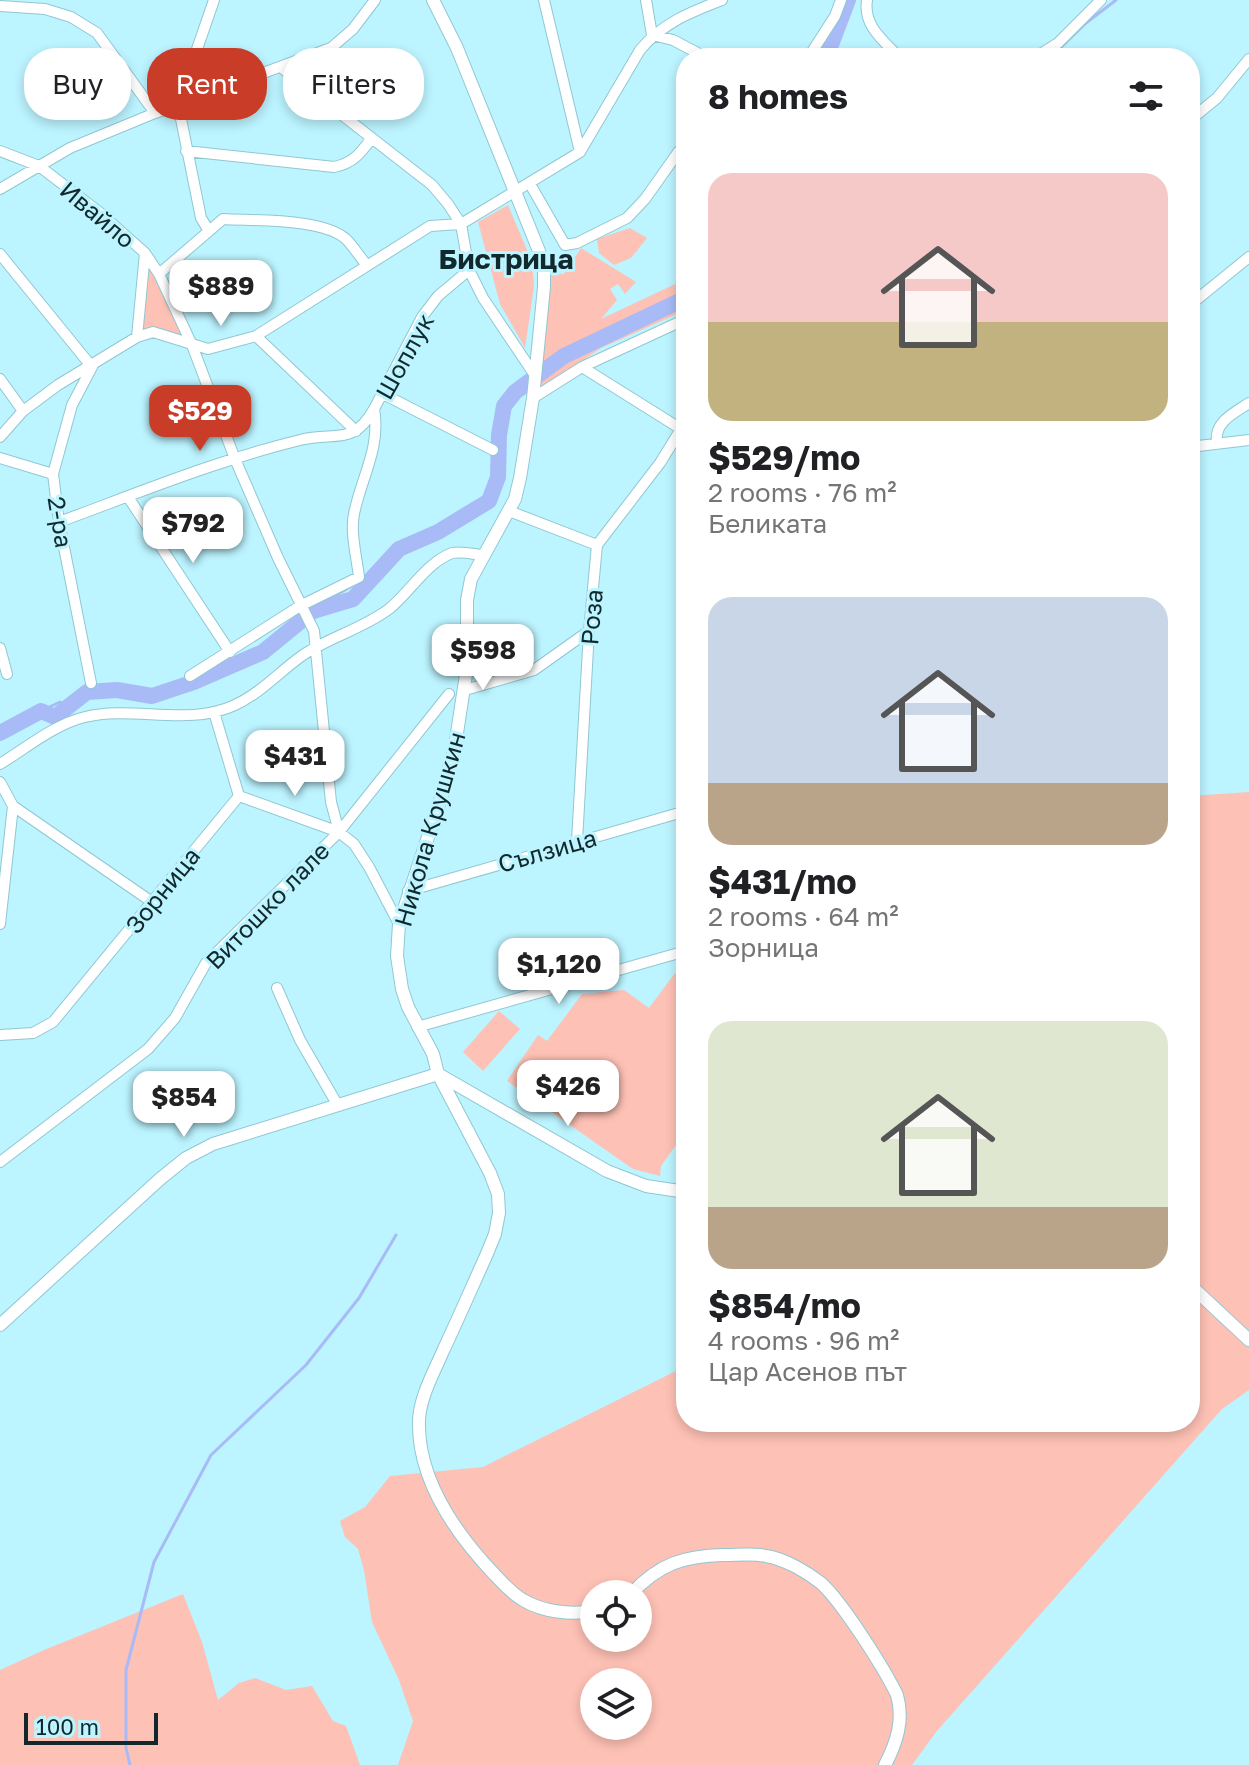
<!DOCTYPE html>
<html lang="en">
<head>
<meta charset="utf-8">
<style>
  :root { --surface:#fff; --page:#f2f2f2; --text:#202124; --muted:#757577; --accent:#c83c28 }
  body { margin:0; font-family:"Golos Text",sans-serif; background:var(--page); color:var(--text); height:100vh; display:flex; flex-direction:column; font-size:30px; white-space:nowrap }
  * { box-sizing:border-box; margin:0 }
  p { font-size:26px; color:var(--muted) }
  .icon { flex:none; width:44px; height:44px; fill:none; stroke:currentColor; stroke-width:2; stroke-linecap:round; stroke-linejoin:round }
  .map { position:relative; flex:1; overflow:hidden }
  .drawer { position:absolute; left:676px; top:48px; width:524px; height:1384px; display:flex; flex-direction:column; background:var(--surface); border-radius:32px; box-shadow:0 4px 12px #0003 }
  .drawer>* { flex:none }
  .banner { position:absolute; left:24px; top:48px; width:532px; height:72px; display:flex; gap:16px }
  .tools { position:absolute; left:580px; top:1580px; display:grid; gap:16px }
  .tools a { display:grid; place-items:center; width:72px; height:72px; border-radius:50%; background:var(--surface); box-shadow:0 4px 12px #0003; font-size:40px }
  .scale { position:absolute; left:24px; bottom:20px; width:134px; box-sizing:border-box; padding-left:8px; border:4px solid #11282c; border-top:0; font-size:22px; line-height:28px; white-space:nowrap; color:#11282c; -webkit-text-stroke:6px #bcf4ff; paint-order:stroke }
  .price { position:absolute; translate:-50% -68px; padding:0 18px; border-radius:16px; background:#fff; color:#222; font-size:26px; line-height:52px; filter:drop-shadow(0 2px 4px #0008) }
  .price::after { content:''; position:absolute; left:50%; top:48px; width:24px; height:18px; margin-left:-12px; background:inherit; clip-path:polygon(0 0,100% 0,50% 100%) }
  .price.on { background:var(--accent); color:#fff }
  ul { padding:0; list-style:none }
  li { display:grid; align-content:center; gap:16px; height:424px; padding:0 32px }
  li span { display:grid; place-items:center; height:248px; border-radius:24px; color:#555 }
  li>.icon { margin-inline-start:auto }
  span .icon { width:144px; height:144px; fill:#fffc; stroke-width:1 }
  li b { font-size:34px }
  h2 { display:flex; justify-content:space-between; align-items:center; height:96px; padding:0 32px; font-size:34px }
  .chip { padding:0 28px; border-radius:32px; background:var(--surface); box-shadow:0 4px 12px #0003; font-size:28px; line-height:72px }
  .chip.on { background:var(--accent); color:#fff }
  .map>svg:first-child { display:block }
  .green { fill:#fec1b5; fill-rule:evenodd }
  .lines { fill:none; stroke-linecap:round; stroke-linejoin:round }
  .stream { stroke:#a9bbf6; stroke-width:3 }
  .river { stroke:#a9bbf6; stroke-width:16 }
  .minor-casing { stroke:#90c7d2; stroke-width:12 }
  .tertiary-casing { stroke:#90c7d2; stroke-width:14 }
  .minor { stroke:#fff; stroke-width:10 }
  .tertiary { stroke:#fff; stroke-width:12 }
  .labels { text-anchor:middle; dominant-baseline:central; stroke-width:6; stroke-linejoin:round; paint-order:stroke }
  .street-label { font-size:24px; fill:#11282c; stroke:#bcf4ff }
  .quarter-label { font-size:28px; font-weight:bold; fill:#11282c; stroke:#bcf4ff }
</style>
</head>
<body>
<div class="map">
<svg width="1249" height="1765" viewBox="0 0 1249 1765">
  <rect width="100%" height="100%" fill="#bcf4ff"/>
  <!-- green -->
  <path class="green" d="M 508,205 L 532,262 L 534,286 L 525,348 L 500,304 L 478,222 Z
    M 630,228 L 647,238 L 631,258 L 614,265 L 599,253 L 597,239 Z
    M 581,248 L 636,282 L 625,294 L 618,284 L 610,289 L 617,300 L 601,319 L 686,279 L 686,310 L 601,348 L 539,390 L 551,273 L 564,274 Z
    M 145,253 L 192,345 L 153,332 L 137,337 Z
    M 1249,792 L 1249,1390 L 1222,1409 L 936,1732 L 912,1765 L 398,1765 L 413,1721 L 399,1680 L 372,1622 L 364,1570 L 358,1549 L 345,1537 L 340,1521 L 365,1507 L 390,1476 L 483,1467 L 686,1366 L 686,1422 L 1190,1422 L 1190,796 ZM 594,1594 L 638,1594 L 638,1638 L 594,1638 ZM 594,1682 L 638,1682 L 638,1726 L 594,1726 Z
    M 675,973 L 686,980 L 686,1131 L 661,1166 L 660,1176 L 633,1169 L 507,1081 L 538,1035 L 547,1041 L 582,994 L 624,990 L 649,1008 Z
    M 499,1011 L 520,1029 L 483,1071 L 463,1052 Z
    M 183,1594 L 202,1642 L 218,1700 L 239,1683 L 255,1678 L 286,1690 L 312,1686 L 333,1721 L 346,1726 L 360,1765 L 0,1765 L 0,1670 L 44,1650 Z"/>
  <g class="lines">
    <!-- stream -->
    <path class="stream" d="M 1050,58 L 1086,23 L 1116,0
      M 313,611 L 336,595 L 377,572
      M 41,711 L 60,702 L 71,707
      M 130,1765 L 126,1748 L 126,1670 L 154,1562 L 211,1455 L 306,1365 L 359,1298 L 396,1235"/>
    <!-- river -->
    <path class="river" d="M 826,58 L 848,0
      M 0,733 L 41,711 L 55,717 L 87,692 L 117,690 L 152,696 L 194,682 L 263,652 L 313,611 L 353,599 L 399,549 L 438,532 L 489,501 L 498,477 L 499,435 L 504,406 L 515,392 L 564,356 L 686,298"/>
    <defs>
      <path id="minor" d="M 544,0 L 580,152
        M 646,0 L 652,35 L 673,40 L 707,58
        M 867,0 C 863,26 883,40 900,58
        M 0,6 L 45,9 L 71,17 L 97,33 L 155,113
        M 808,58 L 835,16 L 841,0
        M 1034,58 L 1058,43 L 1101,0
        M 282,68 L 432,185 L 448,204 L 461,224 L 469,270 L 483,298 L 534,374
        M 1190,120 L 1217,98 L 1249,59
        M 0,151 L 39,166 L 99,212 L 145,253 L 159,274 L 192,345 L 235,459 L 278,558 L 314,631 L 331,802 L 339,832 L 354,844 L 369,867 L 399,924
        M 186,151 L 334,167 C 353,163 360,154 371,139
        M 530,184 L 565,245 L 577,243 L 627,218 L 645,199 L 679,151 L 686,147
        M 0,189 L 70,148 L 155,113 L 331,48 L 353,29 L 375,0
        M 209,231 L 201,218 L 178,104 L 214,0
        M 0,254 L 92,367 L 72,405 L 53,474 L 59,522 L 91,683
        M 159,274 L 223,219 C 255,221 322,218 346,239 C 353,246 359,256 366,264
        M 1190,305 L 1249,257
        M 256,336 L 356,431
        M 137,337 L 145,253
        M 582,367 L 681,429
        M 0,379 L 23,411
        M 383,394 L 493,450
        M 533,398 L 582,367 L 686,319
        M 0,437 L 23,411 L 58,385 L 137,337 L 153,332 L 208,349 L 256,336 L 430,226 L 461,224 L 580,152 L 640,50 C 662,23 691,12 722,0
        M 1217,442 C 1214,422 1234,413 1249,403
        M 1190,447 L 1249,440
        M 0,458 L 53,474
        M 128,497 L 230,652
        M 509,511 L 597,545
        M 59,522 C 138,493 218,460 300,440 C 334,431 353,447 374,409
        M 0,648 L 7,674
        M 190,676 L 300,606 L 359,577 C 357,559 350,532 354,514 C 361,478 381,448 374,409 L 422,317 L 438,296 L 469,270
        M 465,690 L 534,670 L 589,631
        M 214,712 L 239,796
        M 0,764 C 26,748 55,724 85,717 C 133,705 188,727 235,705 C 261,693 280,671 303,655 C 330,637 362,629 389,609 C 410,592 426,563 452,553 C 461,551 473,554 482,555
        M 0,782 L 13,806 L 152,902
        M 239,796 L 339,832
        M 577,841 L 589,631 L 597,545 L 660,463 L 686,421
        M 408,891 L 686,811
        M 0,924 L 13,806
        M 277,988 L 300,1040 L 337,1104
        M 417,1027 L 686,951
        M 0,1035 L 33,1033 L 53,1022 L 239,796
        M 0,1162 L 148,1049 L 175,1018 L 206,963 L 339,832 L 449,694"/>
      <path id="tertiary" d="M 433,0 L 457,48 L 539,251 L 544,268 L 544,287 L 533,398 L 520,478 L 515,499 L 471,579 L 467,600 L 467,668 L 455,746 L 441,798 L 399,924 L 397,956 L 402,989 L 408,1007 L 433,1054 L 438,1074 L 490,1173 L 498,1194 L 499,1213 L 495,1234 L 486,1256 C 472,1287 458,1319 443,1351 C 434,1372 420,1397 419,1420 C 417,1479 456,1534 495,1575 C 504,1584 512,1594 523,1600 C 543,1612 571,1615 594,1611
        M 438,1074 L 607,1171 L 646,1186 L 686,1192
        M 1190,1285 L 1249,1340
        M 0,1325 L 160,1179 L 186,1158 L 213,1144 L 438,1074
        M 631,1594 C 659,1564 683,1556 723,1555 C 737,1555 753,1553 766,1556 C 785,1559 807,1572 821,1583 C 842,1602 884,1668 897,1695 C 904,1720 897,1742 885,1765"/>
    </defs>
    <!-- minor casing -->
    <use href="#minor" class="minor-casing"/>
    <!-- tertiary casing -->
    <use href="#tertiary" class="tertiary-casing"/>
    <!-- minor -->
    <use href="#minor" class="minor"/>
    <!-- tertiary -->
    <use href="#tertiary" class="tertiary"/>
  </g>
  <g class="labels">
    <!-- street labels -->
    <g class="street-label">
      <text transform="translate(98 214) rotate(40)">Ивайло</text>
      <text transform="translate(404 356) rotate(-61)">Шоплук</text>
      <text transform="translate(61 522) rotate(81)">2-ра</text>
      <text transform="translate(591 617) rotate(-85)">Роза</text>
      <text transform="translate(429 829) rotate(-74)">Никола Крушкин</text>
      <text transform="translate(547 850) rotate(-16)">Сълзица</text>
      <text transform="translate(162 890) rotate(-51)">Зорница</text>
      <text transform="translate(267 905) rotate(-46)">Витошко лале</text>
    </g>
    <!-- quarter labels -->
    <g class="quarter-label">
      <text x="506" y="258">Бистрица</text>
    </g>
  </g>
</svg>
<div class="tools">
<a><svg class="icon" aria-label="locate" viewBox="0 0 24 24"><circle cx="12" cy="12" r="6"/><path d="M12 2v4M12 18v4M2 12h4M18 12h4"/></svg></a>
<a><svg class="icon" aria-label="layers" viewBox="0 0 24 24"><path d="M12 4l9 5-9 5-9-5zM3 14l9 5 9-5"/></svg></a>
</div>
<div class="scale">100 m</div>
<b class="price" style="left:221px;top:328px">$889</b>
<b class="price on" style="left:200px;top:453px">$529</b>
<b class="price" style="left:193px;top:565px">$792</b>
<b class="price" style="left:483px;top:692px">$598</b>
<b class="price" style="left:295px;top:798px">$431</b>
<b class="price" style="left:559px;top:1006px">$1,120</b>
<b class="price" style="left:568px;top:1128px">$426</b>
<b class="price" style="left:184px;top:1139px">$854</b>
<div class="banner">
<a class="chip">Buy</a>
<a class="chip on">Rent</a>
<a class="chip">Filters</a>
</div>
<section class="drawer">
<h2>8 homes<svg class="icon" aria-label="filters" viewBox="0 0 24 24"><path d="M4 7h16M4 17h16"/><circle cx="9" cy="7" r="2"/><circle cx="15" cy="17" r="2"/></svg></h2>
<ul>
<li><span style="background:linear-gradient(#f6c9c9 60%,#c2b280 0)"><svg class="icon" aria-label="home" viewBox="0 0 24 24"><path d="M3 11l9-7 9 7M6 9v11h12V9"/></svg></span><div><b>$529/mo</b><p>2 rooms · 76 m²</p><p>Беликата</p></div></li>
<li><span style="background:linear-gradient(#c9d6e8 75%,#b9a48a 0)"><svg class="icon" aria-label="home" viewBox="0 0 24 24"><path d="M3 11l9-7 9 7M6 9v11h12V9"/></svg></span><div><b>$431/mo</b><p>2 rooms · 64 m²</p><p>Зорница</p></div></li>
<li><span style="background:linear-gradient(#dfe7d0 75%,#b9a48a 0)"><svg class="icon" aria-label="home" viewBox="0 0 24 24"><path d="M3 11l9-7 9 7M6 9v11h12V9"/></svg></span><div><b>$854/mo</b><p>4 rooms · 96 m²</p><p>Цар Асенов път</p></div></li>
</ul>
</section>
</div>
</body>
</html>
